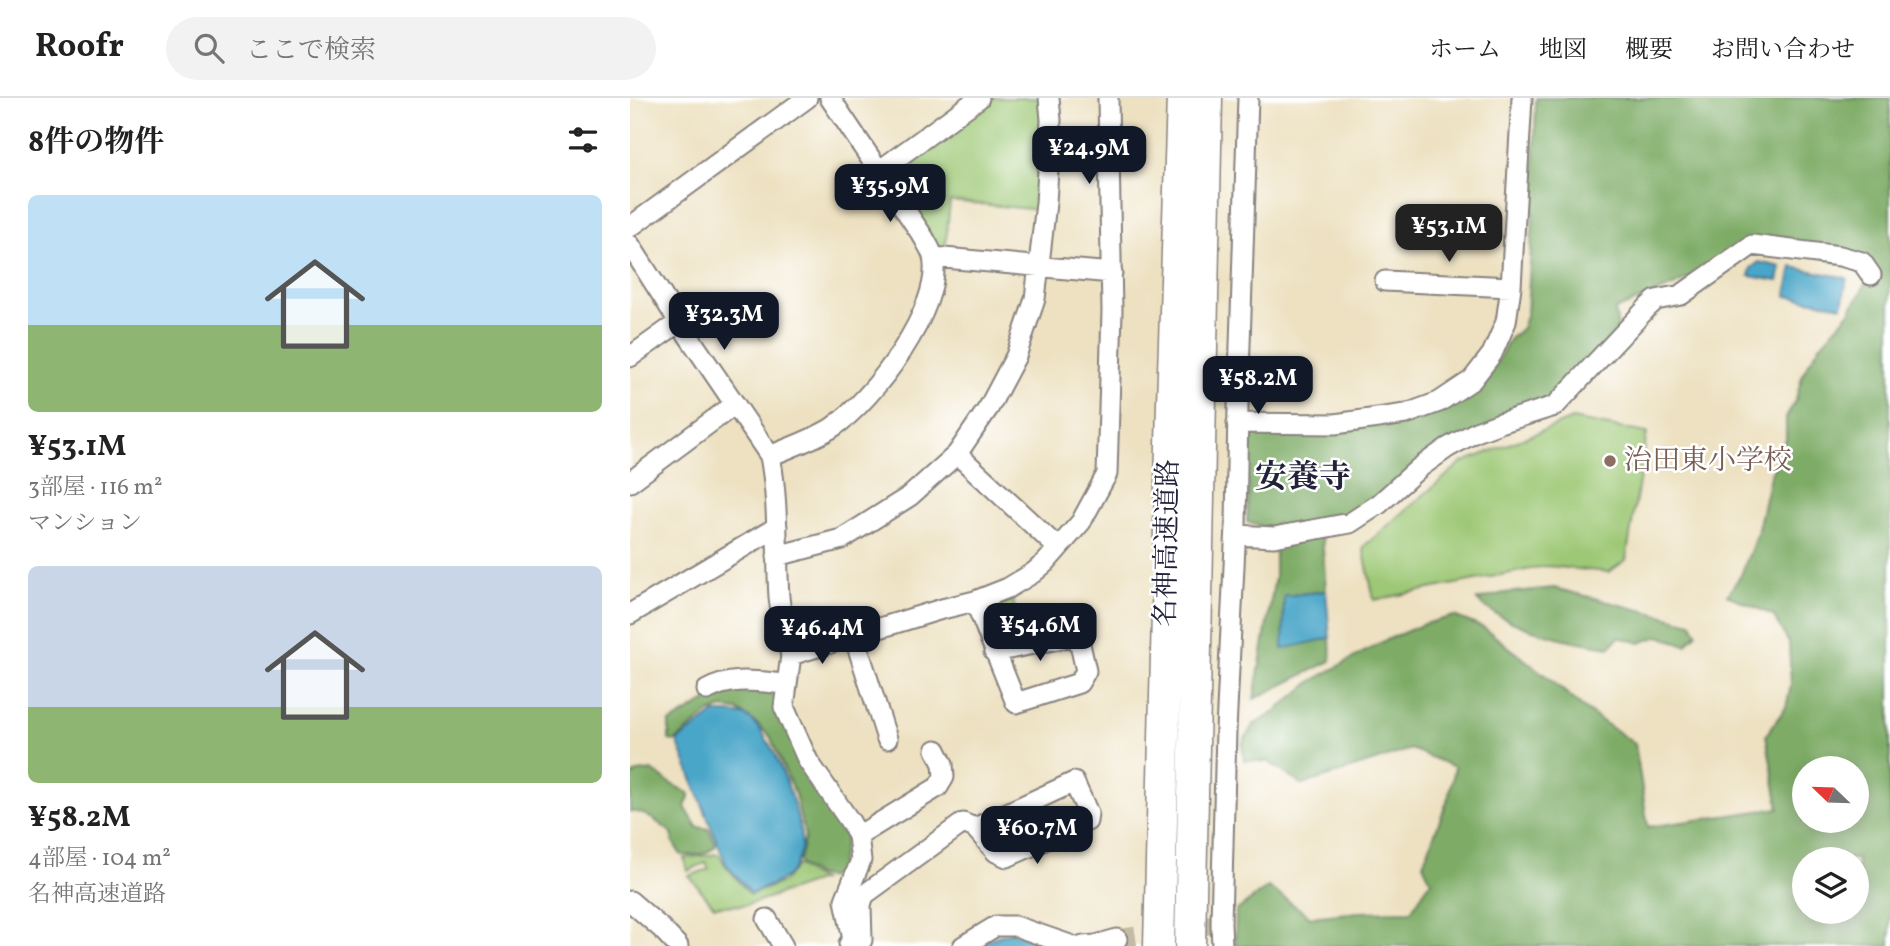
<!DOCTYPE html>
<html lang="ja">
<head>
<meta charset="utf-8">
<style>
  :root { --surface:#fff; --page:#f2f2f2; --text:#222; --muted:#767676; --line:#e0e0e0; --accent:#111827 }
  body { margin:0; font-family:Vollkorn,"Noto Serif JP",serif; background:var(--page); color:var(--text); height:100vh; display:flex; flex-direction:column; font-size:26px; white-space:nowrap }
  * { box-sizing:border-box; margin:0 }
  p { font-size:23px; color:var(--muted) }
  .icon { flex:none; width:38px; height:38px; fill:none; stroke:currentColor; stroke-width:2; stroke-linecap:round; stroke-linejoin:round }
  .map { position:relative; flex:1; overflow:hidden }
  .sheet { display:flex; flex-direction:column; background:var(--surface); width:630px }
  .sheet>* { flex:none }
  .needle { width:46px; rotate:293deg }
  .controls { position:absolute; left:1162px; top:658px; display:grid; gap:14px }
  .controls a { display:grid; place-items:center; width:77px; height:77px; border-radius:50%; background:var(--surface); box-shadow:0 4px 18px #0003; font-size:35px }
  .price { position:absolute; translate:-50% -60px; padding:0 16px; border-radius:14px; background:var(--accent); color:#fff; font-size:23px; line-height:46px; filter:drop-shadow(0 2px 4px #0008) }
  .price::after { content:''; position:absolute; left:50%; top:42px; width:21px; height:16px; margin-left:-10px; background:inherit; clip-path:polygon(0 0,100% 0,50% 100%) }
  .price.selected { background:#222; color:#fff }
  ul { padding:0; list-style:none }
  li { display:grid; align-content:center; gap:14px; height:371px; padding:0 28px }
  li span { display:grid; place-items:center; height:217px; border-radius:10px; color:#555 }
  li>.icon { margin-inline-start:auto }
  span .icon { width:126px; height:126px; fill:#fffc; stroke-width:1 }
  li b { font-size:30px }
  h2 { display:flex; justify-content:space-between; align-items:center; height:84px; padding:0 28px; font-size:30px }
  header { display:flex; align-items:center; gap:42px; box-sizing:border-box; height:98px; padding:0 35px; background:var(--surface); border-bottom:2px solid var(--line) }
  header strong { font-size:33px }
  nav { display:flex; gap:38px; margin-inline-start:auto; font-size:24px }
  .search { width:490px; height:63px; background:var(--page); display:flex; align-items:center; gap:18px; box-sizing:border-box; padding:0 24px; border-radius:38px; color:var(--muted); font-size:26px }
  main { display:flex; flex:1; min-height:0 }
  .map>svg:first-child { display:block }
  .green { fill:#9dc874; stroke:#607558; stroke-width:2 }
  .forest { fill:#7eac66; stroke:#506750; stroke-width:2; fill-rule:evenodd }
  .water { fill:#49a6c8; stroke:#366482; stroke-width:2 }
  .lines { fill:none; stroke-linecap:round; stroke-linejoin:round }
  .minor-tunnel { stroke:#c4bba6; stroke-width:19; stroke-dasharray:19 10; stroke-linecap:butt }
  .minor-casing { stroke:#88827e; stroke-width:23 }
  .highway-casing { stroke:#88827e; stroke-width:33 }
  .minor { stroke:#fff; stroke-width:19 }
  .highway { stroke:#fff; stroke-width:30 }
  .education-dot { fill:#8d6e63; stroke:#fff; stroke-width:2.5 }
  .labels { text-anchor:middle; dominant-baseline:central; stroke-width:5; stroke-linejoin:round; paint-order:stroke }
  .education-label { font-size:28px; fill:#785e54; stroke:#fff; text-anchor:start }
  .street-label { font-size:28px; fill:#22223b; stroke:#fff }
  .quarter-label { font-size:32px; font-weight:bold; fill:#22223b; stroke:#fff }
</style>
</head>
<body>
<header>
<strong>Roofr</strong>
<div class="search"><svg class="icon" aria-label="search" viewBox="0 0 24 24"><circle cx="10" cy="10" r="6"/><path d="M15 15l6 6"/></svg>ここで検索</div>
<nav><a>ホーム</a><a>地図</a><a>概要</a><a>お問い合わせ</a></nav>
</header>
<main>
<section class="sheet">
<h2>8件の物件<svg class="icon" aria-label="filters" viewBox="0 0 24 24"><path d="M4 7h16M4 17h16"/><circle cx="9" cy="7" r="2"/><circle cx="15" cy="17" r="2"/></svg></h2>
<ul>
<li><span style="background:linear-gradient(#bfe0f5 60%,#8fb573 0)"><svg class="icon" aria-label="home" viewBox="0 0 24 24"><path d="M3 11l9-7 9 7M6 9v11h12V9"/></svg></span><div><b>¥53.1M</b><p>3部屋 · 116 m²</p><p>マンション</p></div></li>
<li><span style="background:linear-gradient(#c9d6e8 65%,#8fb573 0)"><svg class="icon" aria-label="home" viewBox="0 0 24 24"><path d="M3 11l9-7 9 7M6 9v11h12V9"/></svg></span><div><b>¥58.2M</b><p>4部屋 · 104 m²</p><p>名神高速道路</p></div></li>
</ul>
</section>
<div class="map">
<svg width="1260" height="848" viewBox="0 0 1260 848">
  <rect width="100%" height="100%" fill="#fff"/>
  <filter id="ink" filterUnits="userSpaceOnUse"><feTurbulence type="fractalNoise" baseFrequency=".0143" numOctaves="2"/><feDisplacementMap in="SourceGraphic" scale="14" xChannelSelector="R" yChannelSelector="G"/><feConvolveMatrix kernelMatrix="1 2 1 2 8 2 1 2 1" color-interpolation-filters="sRGB"/></filter>
  <filter id="wash" filterUnits="userSpaceOnUse"><feTurbulence type="fractalNoise" baseFrequency=".00686" numOctaves="4" result="noise"/><feDisplacementMap in="SourceGraphic" scale="28" xChannelSelector="R" yChannelSelector="G"/><feGaussianBlur stdDeviation="1.57" result="paint"/><feColorMatrix in="noise" values="0 0 0 0 0 0 0 0 0 0 0 0 0 0 0 0 0 1.4 0 .05"/><feComposite in="paint" operator="in"/></filter>
  <g filter="url(#wash)">
    <rect width="100%" height="100%" fill="#ede1c1"/>
    <!-- green -->
    <path class="green" d="M 359,0 L 412,0 L 409,112 L 320,103 L 315,153 L 305,147 L 263,82 L 264,70 Z
      M 942,321 L 1017,335 L 996,462 L 979,474 L 916,468 L 744,502 L 733,449 L 831,365 Z
      M 374,500 L 374,503 L 383,502 L 390,538 L 385,539 L 386,543 L 380,543 L 363,535 L 357,512 L 360,506 Z
      M 88,756 L 96,768 L 120,797 L 153,784 L 167,767 L 181,777 L 191,782 L 117,807 L 84,808 L 59,778 L 79,771 L 76,764 L 58,773 L 54,760 Z"/>
    <!-- forest -->
    <path class="forest" d="M 906,0 L 1260,0 L 1260,848 L 605,848 L 606,813 L 638,789 L 681,819 L 729,814 L 781,813 L 801,783 L 793,766 L 818,701 L 825,669 L 781,651 L 672,687 L 639,664 L 614,662 L 612,646 L 623,627 L 642,616 L 682,583 L 754,543 L 794,526 L 824,518 L 854,530 L 921,582 L 952,609 L 1005,646 L 1018,729 L 1149,710 L 1136,637 L 1156,609 L 1161,587 L 1159,545 L 1143,517 L 1097,497 L 1111,477 L 1127,436 L 1140,378 L 1156,341 L 1156,320 L 1166,301 L 1173,275 L 1191,246 L 1219,215 L 1241,177 L 1140,140 L 1043,188 L 985,212 L 988,230 L 918,305 L 737,404 L 718,418 L 645,433 L 617,424 L 619,383 L 614,378 L 616,339 L 623,334 L 806,315 L 832,300 L 847,287 L 865,267 L 879,242 L 892,230 L 897,215 L 903,117 ZM 1174,670 L 1227,670 L 1227,723 L 1174,723 ZM 1174,761 L 1227,761 L 1227,814 L 1174,814 Z
      M 692,438 L 696,493 L 654,498 L 653,550 L 700,540 L 701,563 L 624,601 L 645,479 L 645,449 Z
      M 924,490 L 1062,525 L 1067,535 L 1056,547 L 1029,538 L 1010,545 L 989,539 L 980,549 C 940,544 876,530 847,502 L 874,495 Z
      M 112,591 L 149,598 L 196,701 L 216,738 L 208,776 L 197,780 L 186,777 L 170,767 L 169,762 L 175,738 L 165,696 L 140,638 L 125,624 L 107,612 L 92,610 L 79,615 L 45,643 L 39,642 L 39,625 L 80,601 Z
      M 22,672 L 41,686 L 60,696 L 55,709 L 67,729 L 79,731 L 86,747 C 77,758 65,757 51,757 L 43,744 L 42,735 C 31,727 14,712 0,714 L 0,679 L 8,674 Z"/>
    <!-- water -->
    <path class="water" d="M 1129,164 L 1151,169 L 1148,183 L 1119,178 L 1121,170 Z
      M 1162,169 L 1217,180 L 1212,208 L 1156,198 Z
      M 696,493 L 700,540 L 653,551 L 654,498 Z
      M 85,615 C 95,615 108,614 117,619 C 142,632 175,724 171,751 C 170,756 166,766 163,771 C 154,784 135,789 121,795 L 96,766 L 47,643 Z
      M 381,834 L 426,848 L 342,848 L 349,844 Z"/>
  </g>
  <g filter="url(#ink)">
    <g class="lines">
      <!-- minor-tunnel -->
      <path class="minor-tunnel" d="M 487,841 L 591,825"/>
      <defs>
        <path id="minor" d="M 249,73 L 349,0
          M 0,129 L 177,0
          M 0,147 L 49,224 L 140,358 C 149,405 146,452 149,499 C 151,518 156,538 161,557 L 312,511 L 345,503 L 378,490 L 403,475 L 416,464 L 451,424 L 477,376 L 482,213 L 478,0
          M 303,159 L 482,175
          M 755,183 L 881,189
          M 0,259 L 49,224
          M 607,325 L 705,326 L 776,316 L 809,304 L 842,282 L 862,256 L 876,224 L 881,189 L 892,0
          M 327,356 L 428,450
          M 140,358 C 158,350 187,340 203,329 C 242,303 314,209 303,159 C 302,153 297,146 294,140 L 200,0
          M 0,384 L 105,306
          M 606,437 L 644,439 L 720,425 L 749,406 L 789,370 L 817,350 L 846,334 L 870,325 L 925,308 L 1018,209 L 1026,202 L 1051,197 L 1122,147 L 1210,158 L 1232,164 L 1241,177
          M 147,458 L 212,441 L 280,398 L 327,356 L 359,309 L 386,258 L 405,201 L 416,105 L 421,22 L 419,0
          M 345,503 L 386,605 L 449,585 L 456,573 L 448,537 L 364,554
          M 0,516 L 147,429
          M 224,538 L 257,641
          M 161,557 L 154,609 L 178,663 L 221,725 L 228,738 L 231,762 L 215,802 L 222,837
          M 77,592 C 102,578 129,584 156,586
          M 228,738 L 308,689 L 314,679 L 313,666 L 306,652
          M 0,803 L 31,830 L 48,848
          M 137,821 L 153,848
          M 219,846 L 226,847 L 232,842 L 231,807 L 234,797 L 333,725 L 345,730 L 366,754 L 377,759 L 457,723 L 458,715 L 444,684 L 345,730
          M 333,848 L 366,828 L 385,828 L 443,848
          M 453,848 L 466,847 L 487,841
          M 592,848 L 591,825 L 596,632 L 606,427 L 608,308 L 618,0"/>
        <path id="highway" d="M 529,848 L 542,305 L 552,0
          M 560,848 L 577,0"/>
      </defs>
      <!-- minor casing -->
      <use href="#minor" class="minor-casing"/>
      <!-- highway casing -->
      <use href="#highway" class="highway-casing"/>
      <!-- minor -->
      <use href="#minor" class="minor"/>
      <!-- highway -->
      <use href="#highway" class="highway"/>
    </g>
  </g>
  <!-- markers -->
  <circle class="education-dot" cx="980" cy="363" r="7"/>
  <g class="labels">
    <!-- education labels -->
    <g class="education-label">
      <text x="994" y="363">治田東小学校</text>
    </g>
    <!-- street labels -->
    <g class="street-label">
      <text transform="translate(538 445) rotate(-89)">名神高速道路</text>
    </g>
    <!-- quarter labels -->
    <g class="quarter-label">
      <text x="673" y="381">安養寺</text>
    </g>
  </g>
</svg>
<div class="controls">
<a><svg class="needle" viewBox="-14 -14 28 28"><path d="M0-13l5 13h-10z" fill="#e53935"/><path d="M0 13l5-13h-10z" fill="#767676"/></svg></a>
<a><svg class="icon" aria-label="layers" viewBox="0 0 24 24"><path d="M12 4l9 5-9 5-9-5zM3 14l9 5 9-5"/></svg></a>
</div>
<b class="price" style="left:459px;top:88px">¥24.9M</b>
<b class="price" style="left:260px;top:126px">¥35.9M</b>
<b class="price selected" style="left:819px;top:166px">¥53.1M</b>
<b class="price" style="left:94px;top:254px">¥32.3M</b>
<b class="price" style="left:628px;top:318px">¥58.2M</b>
<b class="price" style="left:410px;top:565px">¥54.6M</b>
<b class="price" style="left:192px;top:568px">¥46.4M</b>
<b class="price" style="left:407px;top:768px">¥60.7M</b>
</div>
</main>
</body>
</html>
